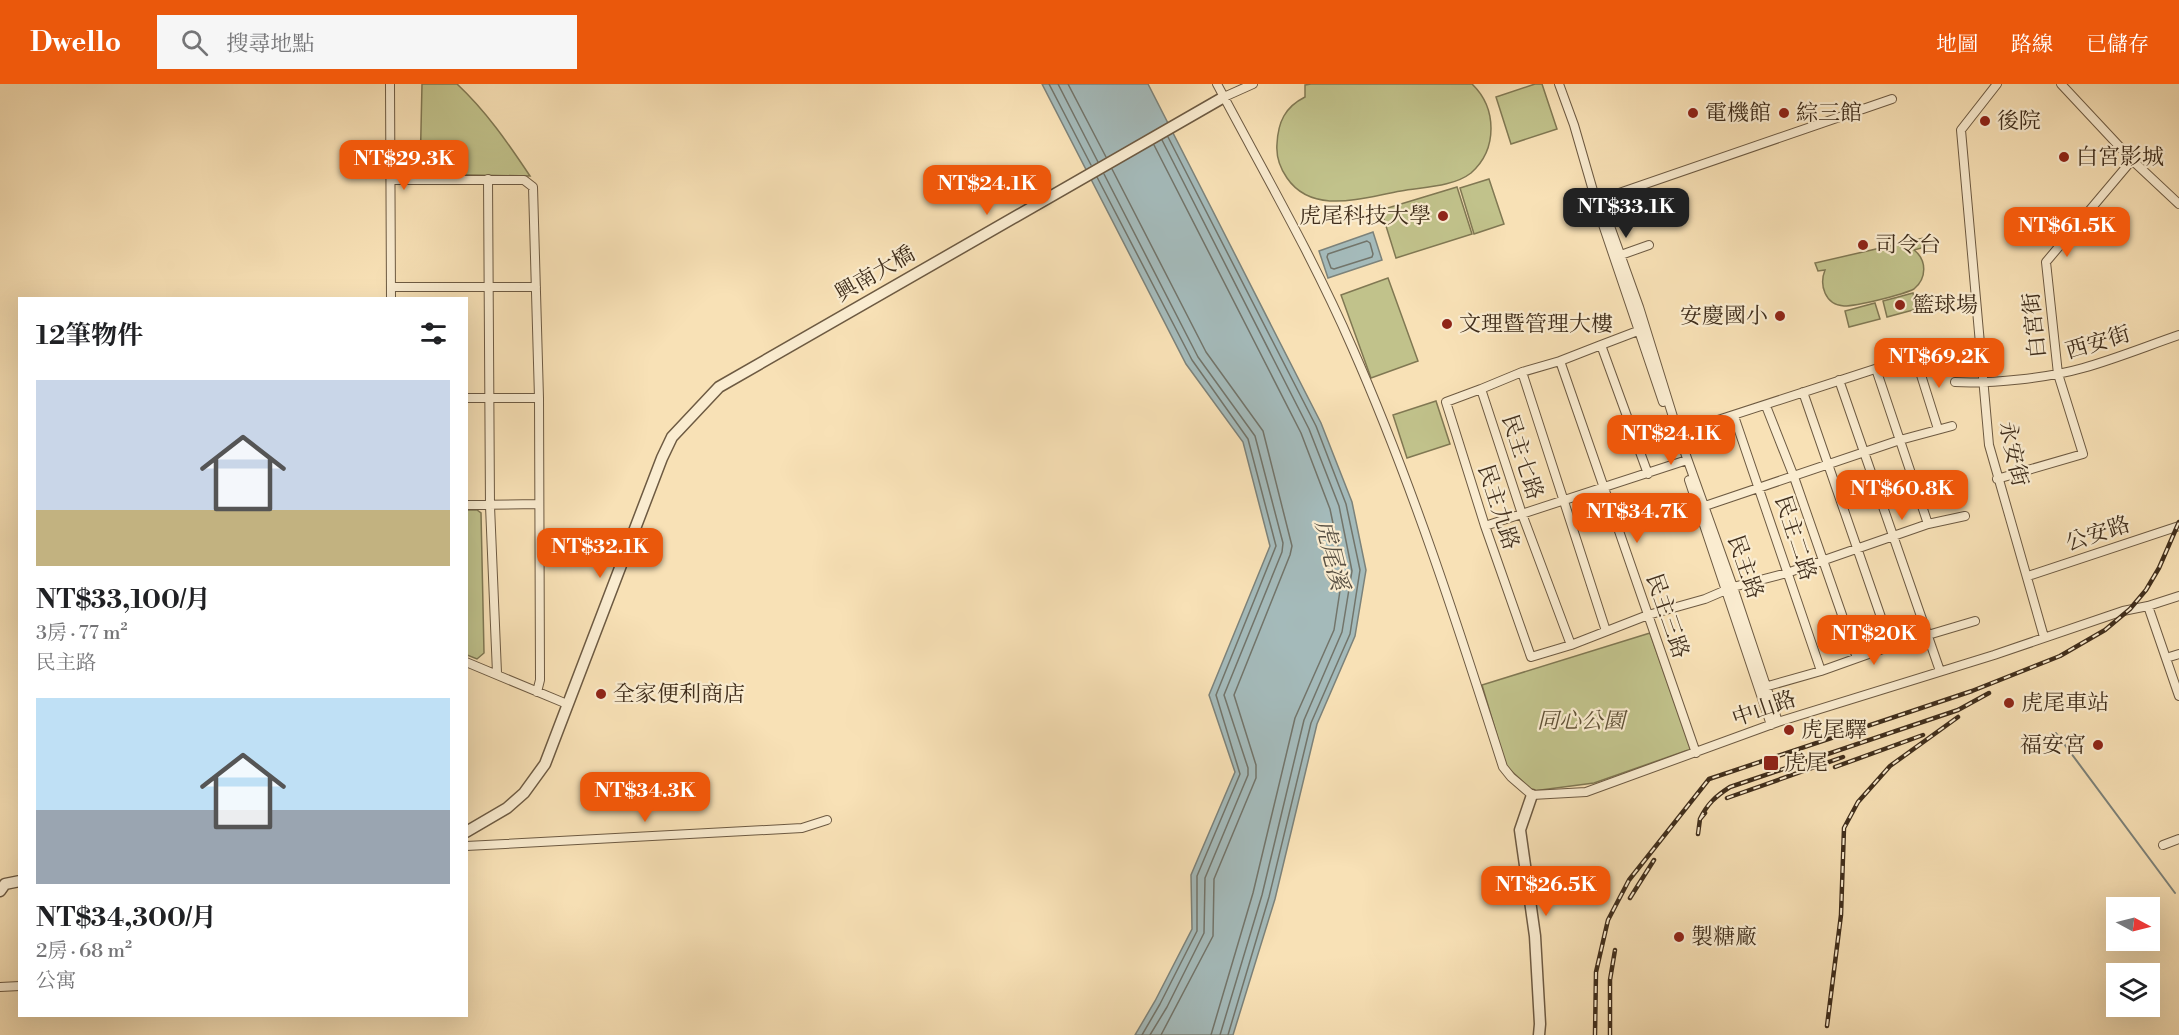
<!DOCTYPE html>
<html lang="zh-TW">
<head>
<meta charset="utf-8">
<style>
  :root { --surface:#fff; --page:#f6f6f6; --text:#202124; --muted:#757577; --accent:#ea580c }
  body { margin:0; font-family:"Libre Bodoni","Noto Serif TC",serif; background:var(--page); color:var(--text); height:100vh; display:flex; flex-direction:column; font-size:22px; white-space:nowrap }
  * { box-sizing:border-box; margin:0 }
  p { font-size:20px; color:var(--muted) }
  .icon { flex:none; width:33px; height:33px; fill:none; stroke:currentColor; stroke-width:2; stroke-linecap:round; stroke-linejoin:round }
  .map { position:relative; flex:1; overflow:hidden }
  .side { position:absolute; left:18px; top:213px; width:450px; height:720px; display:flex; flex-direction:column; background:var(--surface); border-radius:0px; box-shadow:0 6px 24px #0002 }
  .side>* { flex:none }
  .needle { width:39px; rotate:97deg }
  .tools { position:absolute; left:2106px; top:813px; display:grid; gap:12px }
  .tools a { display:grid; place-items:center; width:54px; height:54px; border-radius:0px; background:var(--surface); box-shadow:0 6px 24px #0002; font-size:30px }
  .price { position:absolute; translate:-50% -51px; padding:0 14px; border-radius:12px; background:var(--accent); color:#fff; font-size:20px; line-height:39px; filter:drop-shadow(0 2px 3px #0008) }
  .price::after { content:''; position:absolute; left:50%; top:36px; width:18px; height:14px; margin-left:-9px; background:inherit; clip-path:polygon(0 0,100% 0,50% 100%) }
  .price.active { background:#222; color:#fff }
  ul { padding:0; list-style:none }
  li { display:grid; align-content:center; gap:12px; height:318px; padding:0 18px }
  li span { display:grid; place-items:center; height:186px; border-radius:0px; color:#555 }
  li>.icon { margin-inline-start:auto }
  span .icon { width:108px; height:108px; fill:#fffc; stroke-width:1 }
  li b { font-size:26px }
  h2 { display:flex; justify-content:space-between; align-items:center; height:72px; padding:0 18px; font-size:26px }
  header { display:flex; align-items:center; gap:36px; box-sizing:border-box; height:84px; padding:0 30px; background:var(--accent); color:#fff }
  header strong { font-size:28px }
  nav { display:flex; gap:33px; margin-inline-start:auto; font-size:21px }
  .search { width:420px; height:54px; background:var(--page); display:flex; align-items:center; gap:15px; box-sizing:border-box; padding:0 21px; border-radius:0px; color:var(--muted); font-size:22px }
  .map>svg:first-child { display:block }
  .green { fill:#c1c28b; stroke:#807853; stroke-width:1.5 }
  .water { fill:#a4baba; stroke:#7c827a; stroke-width:1.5 }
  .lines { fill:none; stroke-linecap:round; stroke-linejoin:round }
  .shore { stroke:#72746a; stroke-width:1.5 }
  .stream { stroke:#7c827a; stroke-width:2 }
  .minor-casing { stroke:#6d5a42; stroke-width:10 }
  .tertiary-casing { stroke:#6d5a42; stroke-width:13 }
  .minor { stroke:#faecd0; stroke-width:8 }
  .tertiary { stroke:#faecd0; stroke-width:10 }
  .rail-casing { stroke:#3f2d1b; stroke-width:4.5 }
  .rail { stroke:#faecd0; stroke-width:2; stroke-dasharray:7; stroke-linecap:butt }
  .poi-dot { fill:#8f2418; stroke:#faecd0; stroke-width:2 }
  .labels { text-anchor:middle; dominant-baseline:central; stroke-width:4.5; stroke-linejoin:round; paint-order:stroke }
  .poi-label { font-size:22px; fill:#3f2d1b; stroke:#faecd0; text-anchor:start }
  .street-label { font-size:22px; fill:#3f2d1b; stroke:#faecd0 }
  .park-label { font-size:22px; font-style:italic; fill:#605237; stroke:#faecd0 }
  .water-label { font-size:24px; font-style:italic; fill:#585043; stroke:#faecd0 }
</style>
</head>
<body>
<header>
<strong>Dwello</strong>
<div class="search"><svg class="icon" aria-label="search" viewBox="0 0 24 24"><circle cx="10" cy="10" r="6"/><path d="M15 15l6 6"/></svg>搜尋地點</div>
<nav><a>地圖</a><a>路線</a><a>已儲存</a></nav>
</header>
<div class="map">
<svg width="2179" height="951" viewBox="0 0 2179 951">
  <rect width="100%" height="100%" fill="#f8e1b6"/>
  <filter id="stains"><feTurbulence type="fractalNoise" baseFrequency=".00333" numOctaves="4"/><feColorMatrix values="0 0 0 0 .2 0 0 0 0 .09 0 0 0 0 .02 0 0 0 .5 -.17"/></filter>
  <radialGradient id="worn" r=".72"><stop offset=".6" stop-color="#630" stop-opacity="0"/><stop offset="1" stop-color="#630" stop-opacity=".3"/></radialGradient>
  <!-- green -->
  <path class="green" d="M 422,0 L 457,0 C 486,27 508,59 530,92 L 420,90 Z
    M 1311,0 L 1472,0 C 1497,24 1498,65 1471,89 C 1453,103 1423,103 1401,107 C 1364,113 1313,132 1287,94 C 1280,84 1276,72 1277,60 C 1278,38 1285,23 1305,13 L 1305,1 Z
    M 1535,0 L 1542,0 L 1557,45 L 1511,60 L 1496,13 Z
    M 1489,95 L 1504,140 L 1474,150 L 1460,104 Z
    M 1457,103 L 1472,150 L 1396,174 L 1381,126 Z
    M 1924,154 L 1925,163 L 1914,166 C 1927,176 1927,194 1914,205 C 1902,211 1857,222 1844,222 C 1825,221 1819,201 1825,186 L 1818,187 L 1815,179 Z
    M 1388,194 L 1418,277 L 1371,294 L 1341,211 Z
    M 1913,209 L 1917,225 L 1887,233 L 1883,217 Z
    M 1875,219 L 1880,235 L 1849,243 L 1845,227 Z
    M 1436,317 L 1450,360 L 1407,374 L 1393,331 Z
    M 467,426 L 477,426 L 481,429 L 484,569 L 477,575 L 467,571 Z
    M 1650,549 L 1691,665 L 1594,699 L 1533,707 L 1506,682 L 1482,601 Z"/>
  <!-- water -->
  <path class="water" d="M 1042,0 L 1148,0 L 1321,339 L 1352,418 L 1366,486 L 1355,552 L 1317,640 L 1275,815 L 1233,951 L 1135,951 L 1155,917 L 1192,845 L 1191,791 L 1235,688 L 1209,611 L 1270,462 L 1243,358 L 1186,280 Z
    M 1373,148 L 1382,176 L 1328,194 L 1319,167 Z"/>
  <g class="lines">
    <!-- shore -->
    <path class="shore" d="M 1049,0 L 1091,81
      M 1058,0 L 1098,78
      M 1068,0 L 1106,73
      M 1168,53 L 1316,342 L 1346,420 L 1360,486 L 1350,550 L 1311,639 L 1269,813 L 1228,951
      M 1162,56 L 1309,345 L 1339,422 L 1352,487 L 1342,548 L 1304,636 L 1262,811 L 1220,951
      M 1154,61 L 1301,349 L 1330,425 L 1343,487 L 1334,546 L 1295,634 L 1253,809 L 1211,951
      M 1112,85 L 1206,268 L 1263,347 L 1292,462 L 1290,471 L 1234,611 L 1256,681 L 1256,694 L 1214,795 L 1213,852 L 1161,951
      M 1104,90 L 1198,273 L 1255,352 L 1283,459 L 1282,468 L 1224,611 L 1248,684 L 1248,691 L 1205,794 L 1204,849 L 1167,923 L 1150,951
      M 1097,93 L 1192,276 L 1248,355 L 1276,462 L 1216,611 L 1240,690 L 1197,792 L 1197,847 L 1160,920 L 1142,951
      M 1367,157 L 1370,159 L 1373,170 L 1372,173 L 1334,185 L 1331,184 L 1327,173 L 1328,170 Z"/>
    <!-- stream -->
    <path class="stream" d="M 2056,649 L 2175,809"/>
    <defs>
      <path id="minor" d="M 390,0 L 391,214
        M 1217,0 C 1263,87 1313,173 1352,263 C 1412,399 1458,542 1503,683 L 1511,693 L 1532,711 L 1586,708 L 1778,638 L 1994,571 L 2123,527 L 2148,522 L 2179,512
        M 1559,0 L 1574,41 L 1596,117 L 1606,131 L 1639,223 L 1678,349 L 1733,503 L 1778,638
        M 1997,0 L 1961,46 L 1989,361 L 2044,553
        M 2061,0 L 2132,76 L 2179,120
        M 1224,13 L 1253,0
        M 488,95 L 490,422 L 497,589
        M 391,96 L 524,96 L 533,103 L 539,314 L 540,596 L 537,608
        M 1596,117 L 1892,15
        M 1596,120 L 1663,318
        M 1618,172 L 1649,161
        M 391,203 L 536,203
        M 1643,245 L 1601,261 L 1648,390
        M 1601,261 L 1560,277 L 1696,669
        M 1560,277 L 1522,288 L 1606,547
        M 1876,285 L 1928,440
        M 1522,288 L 1481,305 L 1522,430 L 1571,561
        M 1839,296 L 1940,587
        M 1955,298 C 1991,300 2048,294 2083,284 C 2115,275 2147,262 2179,251
        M 1481,305 L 1446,318 L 1485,442 L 1531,573 L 1571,561 L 1648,531 L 1705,515 L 1733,503 L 1787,489 L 1928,440 L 1965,432
        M 1803,308 L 1891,562
        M 466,314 L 539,314
        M 1766,322 L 1794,393 L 1857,574
        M 1734,332 L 1821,587
        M 1678,349 L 1915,272 L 1938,345
        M 1997,395 L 2083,370 L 2058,290 L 2046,178 L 2132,76
        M 1689,396 L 1771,641
        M 466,421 L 538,420
        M 1705,422 L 1900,356 L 1952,342
        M 1485,442 L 1687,376
        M 2028,492 L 2179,442
        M 2148,522 L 2179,612
        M 2166,574 L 2179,570
        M 466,578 L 567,620
        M 1761,604 L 1821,587 L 1891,562 L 1975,537
        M 2163,761 L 2179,755
        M 466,762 L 802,744 L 827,736
        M 0,903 L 20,902"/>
      <path id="tertiary" d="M 1532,711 L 1520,746 L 1535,852 L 1540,940 L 1539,951
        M 466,748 L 507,724 L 524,709 L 545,680 L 662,374 L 672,353 L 719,303 L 1224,13
        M 0,807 L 5,800 L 20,797"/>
    </defs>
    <!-- minor casing -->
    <use href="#minor" class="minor-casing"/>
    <!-- tertiary casing -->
    <use href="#tertiary" class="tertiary-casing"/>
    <!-- minor -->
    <use href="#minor" class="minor"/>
    <!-- tertiary -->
    <use href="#tertiary" class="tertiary"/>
    <defs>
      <path id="rail" d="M 1835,683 L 1923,651
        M 1727,714 L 1843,673
        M 1700,735 C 1707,720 1716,712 1730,703 L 1958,626 L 1989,609
        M 1698,750 L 1700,735 L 1705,729
        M 1630,814 L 1654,776
        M 1827,942 L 1841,831 L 1844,744 L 1858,718 L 1890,682 L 1958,633
        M 1595,951 L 1596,888 L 1608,836 L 1629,796 L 1709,695 L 1972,607 L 2060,572 L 2105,546 L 2130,525 L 2146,506 L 2159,484 L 2179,438
        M 1610,951 L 1610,896 L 1615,866"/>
    </defs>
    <!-- rail casing -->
    <use href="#rail" class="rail-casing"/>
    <!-- rail -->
    <use href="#rail" class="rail"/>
  </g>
  <!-- markers -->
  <g class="poi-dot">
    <circle cx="1693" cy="29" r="6"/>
    <circle cx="1784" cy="29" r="6"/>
    <circle cx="1985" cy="37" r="6"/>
    <circle cx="2064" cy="73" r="6"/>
    <circle cx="1443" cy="132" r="6"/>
    <circle cx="1863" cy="161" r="6"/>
    <circle cx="1900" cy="221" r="6"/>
    <circle cx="1780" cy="232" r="6"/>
    <circle cx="1447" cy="240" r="6"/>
    <circle cx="601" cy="610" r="6"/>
    <circle cx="2009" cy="619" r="6"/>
    <circle cx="1789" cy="646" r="6"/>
    <circle cx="2098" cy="661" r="6"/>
    <rect x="1763" y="671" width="16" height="16" rx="3"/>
    <circle cx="1679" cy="853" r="6"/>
  </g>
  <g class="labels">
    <!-- poi labels -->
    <g class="poi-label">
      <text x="1705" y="29">電機館</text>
      <text x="1796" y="29">綜三館</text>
      <text x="1997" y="37">後院</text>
      <text x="2076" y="73">白宮影城</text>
      <text x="1431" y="132" text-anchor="end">虎尾科技大學</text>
      <text x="1875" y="161">司令台</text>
      <text x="1912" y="221">籃球場</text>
      <text x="1768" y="232" text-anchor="end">安慶國小</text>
      <text x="1459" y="240">文理暨管理大樓</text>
      <text x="613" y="610">全家便利商店</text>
      <text x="2021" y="619">虎尾車站</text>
      <text x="1801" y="646">虎尾驛</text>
      <text x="2086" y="661" text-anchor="end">福安宮</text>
      <text x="1784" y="679">虎尾</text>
      <text x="1691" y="853">製糖廠</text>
    </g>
    <!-- street labels -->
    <g class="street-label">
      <text transform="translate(875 190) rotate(-30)">興南大橋</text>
      <text transform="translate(2035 241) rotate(-96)">白宮街</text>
      <text transform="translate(2098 259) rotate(-17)">西安街</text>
      <text transform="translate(2013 370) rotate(78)">永安街</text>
      <text transform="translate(1522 373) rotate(72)">民主七路</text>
      <text transform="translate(1498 423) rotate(72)">民主九路</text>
      <text transform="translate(2098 450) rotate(-18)">公安路</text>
      <text transform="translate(1795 454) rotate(72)">民主二路</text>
      <text transform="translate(1745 483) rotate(71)">民主路</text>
      <text transform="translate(1667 532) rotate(71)">民主三路</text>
      <text transform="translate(1764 625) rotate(-19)">中山路</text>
    </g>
    <!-- park labels -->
    <g class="park-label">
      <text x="1581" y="637">同心公園</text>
    </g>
    <!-- water labels -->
    <g class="water-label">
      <text transform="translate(1331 471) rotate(76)">虎尾溪</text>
    </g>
  </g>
  <rect width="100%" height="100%" filter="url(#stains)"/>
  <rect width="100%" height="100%" fill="url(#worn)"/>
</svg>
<div class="tools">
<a><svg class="needle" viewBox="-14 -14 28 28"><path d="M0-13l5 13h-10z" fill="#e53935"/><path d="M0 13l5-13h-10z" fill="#757577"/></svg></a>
<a><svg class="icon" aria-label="layers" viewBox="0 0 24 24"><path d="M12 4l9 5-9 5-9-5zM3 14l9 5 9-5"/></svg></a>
</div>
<b class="price" style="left:404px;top:107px">NT$29.3K</b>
<b class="price" style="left:987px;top:132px">NT$24.1K</b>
<b class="price active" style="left:1626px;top:155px">NT$33.1K</b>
<b class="price" style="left:2067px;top:174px">NT$61.5K</b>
<b class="price" style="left:1939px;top:305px">NT$69.2K</b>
<b class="price" style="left:1671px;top:382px">NT$24.1K</b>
<b class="price" style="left:1902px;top:437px">NT$60.8K</b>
<b class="price" style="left:1637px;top:460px">NT$34.7K</b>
<b class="price" style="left:600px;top:495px">NT$32.1K</b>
<b class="price" style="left:1874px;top:582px">NT$20K</b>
<b class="price" style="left:645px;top:739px">NT$34.3K</b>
<b class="price" style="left:1546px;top:833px">NT$26.5K</b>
<section class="side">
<h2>12筆物件<svg class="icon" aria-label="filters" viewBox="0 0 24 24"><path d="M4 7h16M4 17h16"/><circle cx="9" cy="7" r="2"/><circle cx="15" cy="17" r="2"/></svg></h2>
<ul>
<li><span style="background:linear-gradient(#c9d6e8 70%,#c2b280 0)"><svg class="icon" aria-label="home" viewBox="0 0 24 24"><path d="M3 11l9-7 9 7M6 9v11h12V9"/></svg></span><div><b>NT$33,100/月</b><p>3房 · 77 m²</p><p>民主路</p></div></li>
<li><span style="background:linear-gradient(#bfe0f5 60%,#9aa5b1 0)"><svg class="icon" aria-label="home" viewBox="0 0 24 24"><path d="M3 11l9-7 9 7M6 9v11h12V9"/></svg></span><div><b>NT$34,300/月</b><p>2房 · 68 m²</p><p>公寓</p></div></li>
</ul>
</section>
</div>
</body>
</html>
